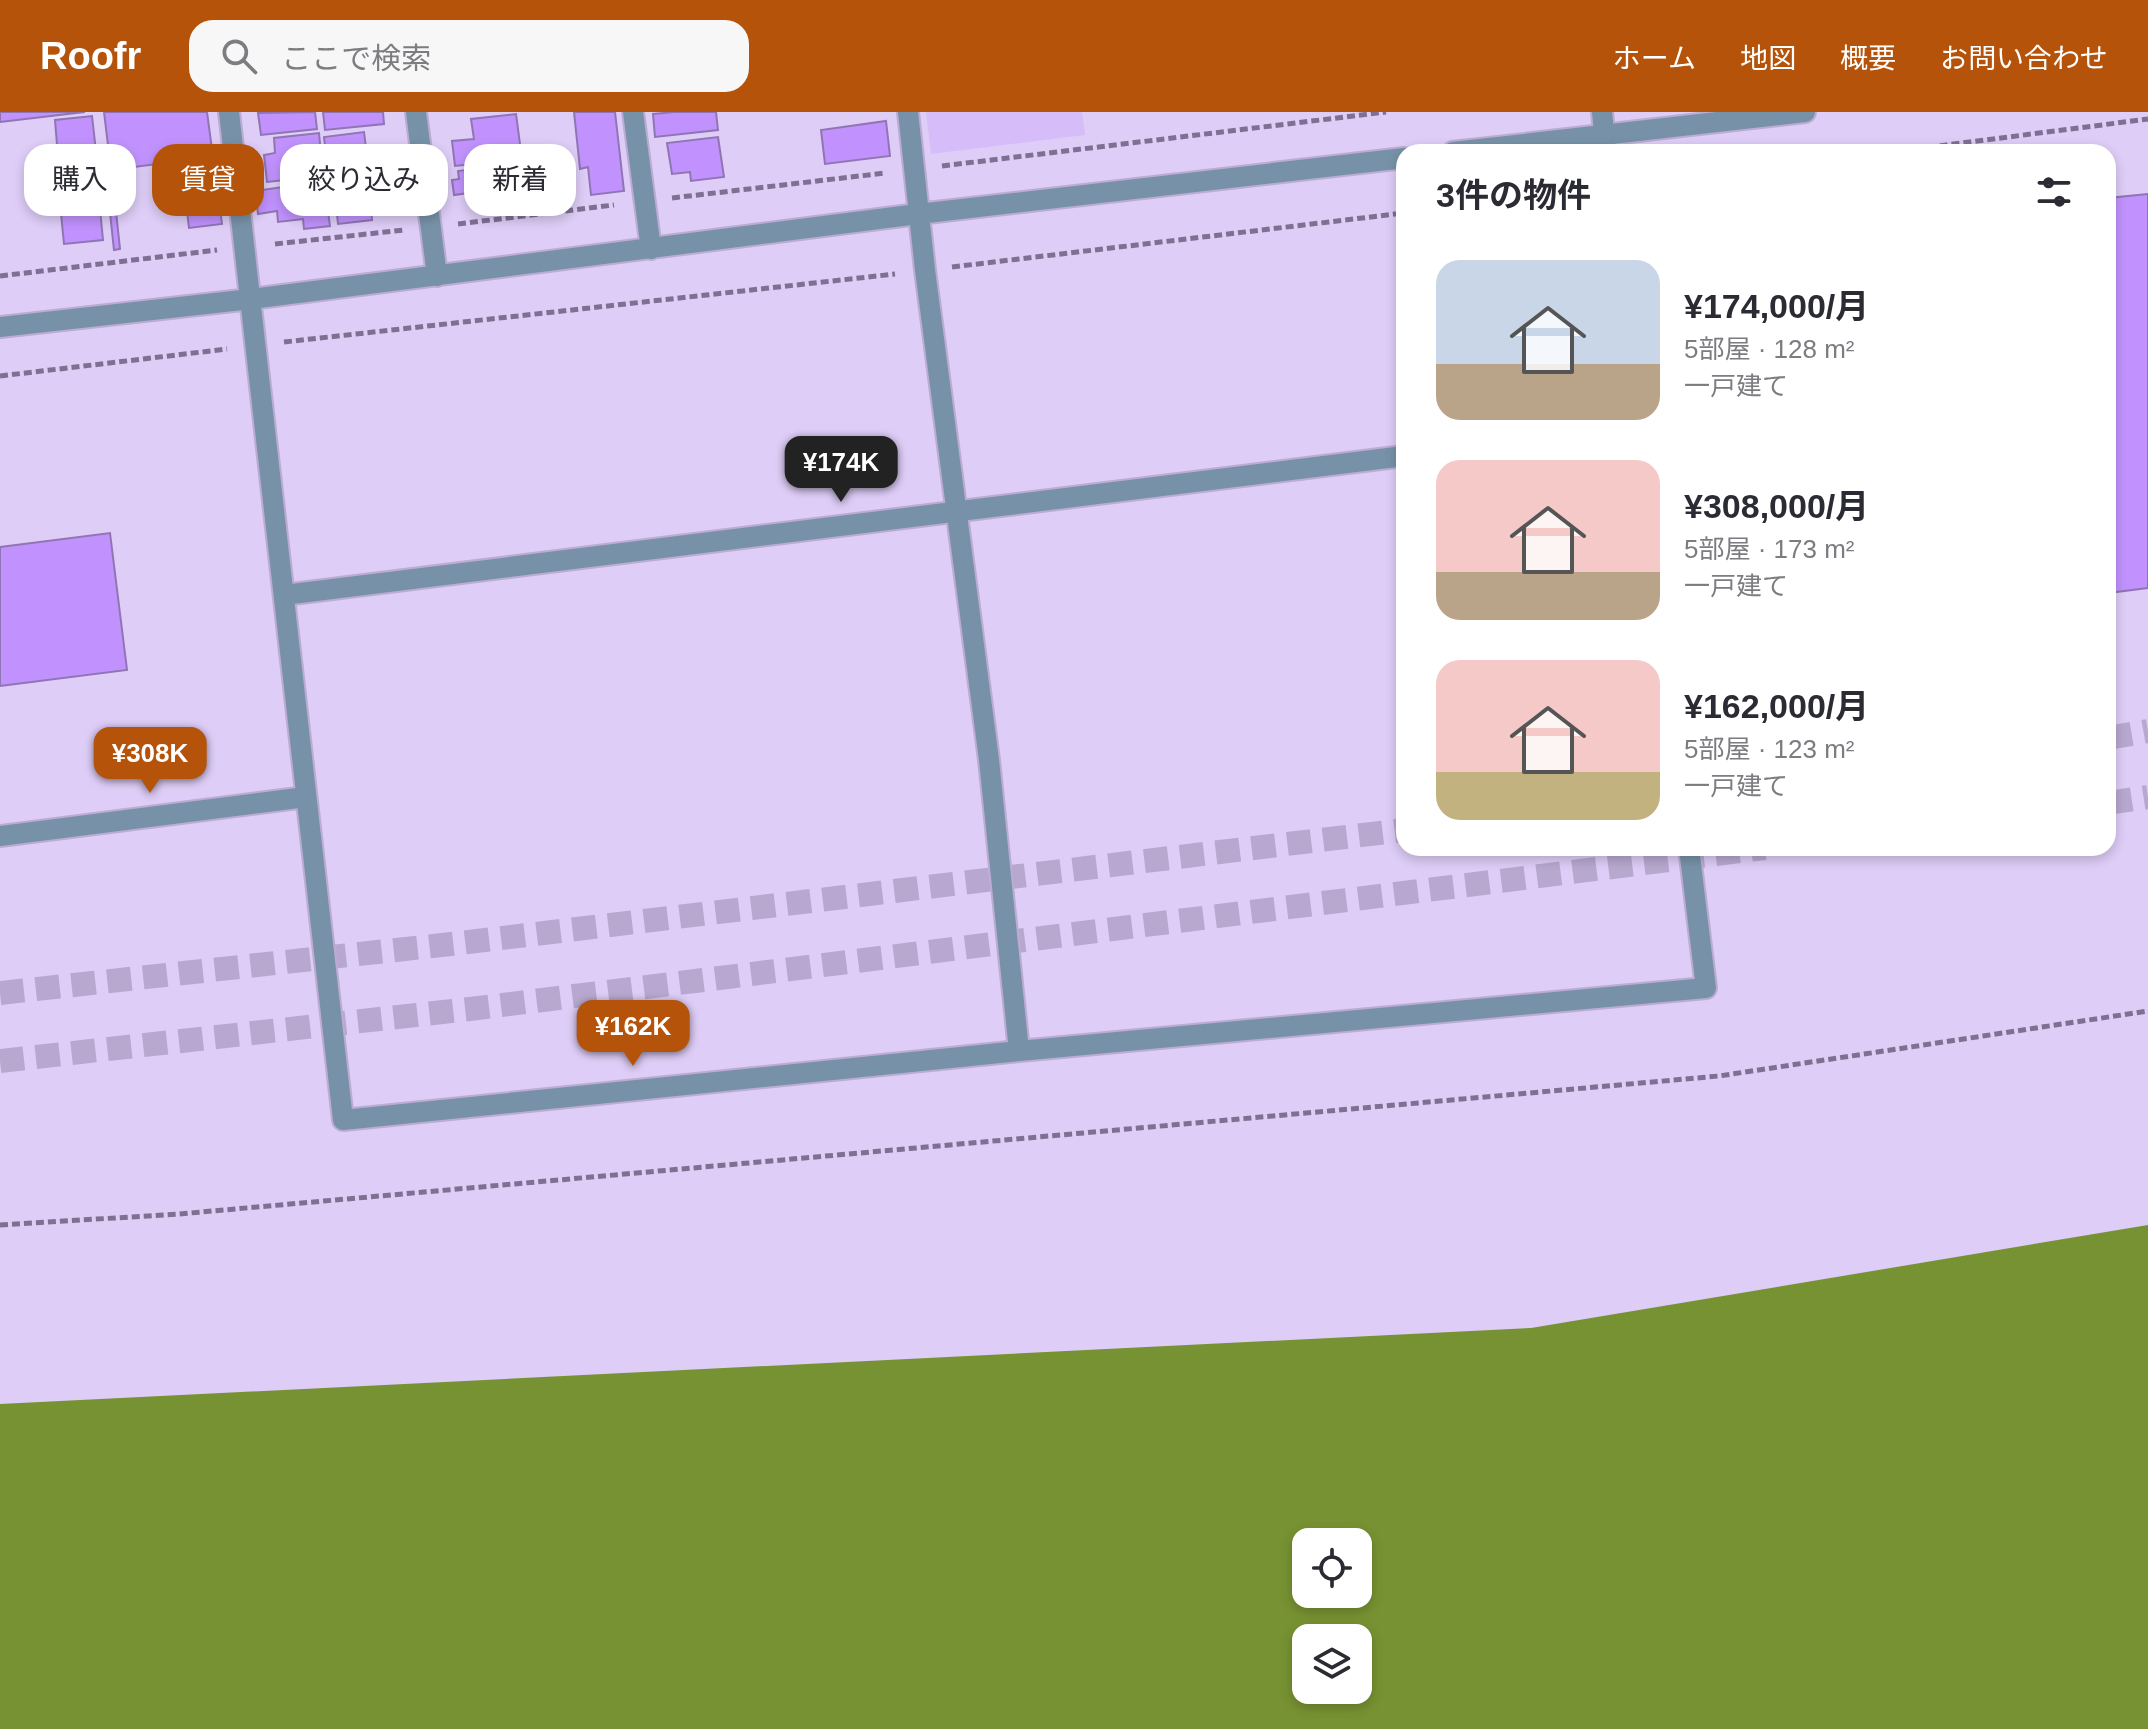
<!DOCTYPE html>
<html lang="ja">
<head>
<meta charset="utf-8">
<style>
  :root { --surface:#fff; --page:#f7f7f7; --text:#2b2b33; --muted:#7c7c81; --accent:#b45309 }
  body { margin:0; font-family:Helvetica,"Noto Sans JP",sans-serif; background:var(--page); color:var(--text); height:100vh; display:flex; flex-direction:column; font-size:30px; white-space:nowrap }
  * { box-sizing:border-box; margin:0 }
  p { font-size:26px; color:var(--muted) }
  .icon { flex:none; width:44px; height:44px; fill:none; stroke:currentColor; stroke-width:2; stroke-linecap:round; stroke-linejoin:round }
  .map { position:relative; flex:1; overflow:hidden }
  .side { position:absolute; left:1396px; top:32px; width:720px; height:712px; display:flex; flex-direction:column; background:var(--surface); border-radius:24px; box-shadow:0 4px 12px #0003 }
  .side>* { flex:none }
  .guide { position:absolute; left:24px; top:32px; width:760px; height:72px; display:flex; gap:16px }
  .fabs { position:absolute; left:1292px; top:1416px; display:grid; gap:16px }
  .fabs a { display:grid; place-items:center; width:80px; height:80px; border-radius:16px; background:var(--surface); box-shadow:0 4px 12px #0003; font-size:40px }
  .price { position:absolute; translate:-50% -68px; padding:0 18px; border-radius:16px; background:var(--accent); color:#fff; font-size:26px; line-height:52px; filter:drop-shadow(0 2px 4px #0008) }
  .price::after { content:''; position:absolute; left:50%; top:48px; width:24px; height:18px; margin-left:-12px; background:inherit; clip-path:polygon(0 0,100% 0,50% 100%) }
  .price.active { background:#222; color:#fff }
  ul { padding:0; list-style:none }
  li { display:flex; align-items:center; gap:24px; height:200px; padding:0 40px }
  li span { display:grid; place-items:center; flex:none; width:224px; height:160px; border-radius:24px; color:#555 }
  li>.icon { margin-inline-start:auto }
  span .icon { width:96px; height:96px; fill:#fffc; stroke-width:1 }
  li b { font-size:34px }
  h2 { display:flex; justify-content:space-between; align-items:center; height:96px; padding:0 40px; font-size:34px }
  .chip { padding:0 28px; border-radius:24px; background:var(--surface); box-shadow:0 4px 12px #0003; font-size:28px; line-height:72px }
  .chip.active { background:var(--accent); color:#fff }
  header { display:flex; align-items:center; gap:48px; box-sizing:border-box; height:112px; padding:0 40px; background:var(--accent); color:#fff }
  header strong { font-size:38px }
  nav { display:flex; gap:44px; margin-inline-start:auto; font-size:28px }
  .search { width:560px; height:72px; background:var(--page); display:flex; align-items:center; gap:20px; box-sizing:border-box; padding:0 28px; border-radius:24px; color:var(--muted); font-size:30px }
  .map>svg:first-child { display:block }
  .built { fill:#d6bdfa }
  .water { fill:#779232; fill-rule:evenodd }
  .building { fill:#c192fd; stroke:#9075b4; stroke-width:2 }
  .lines { fill:none; stroke-linecap:round; stroke-linejoin:round }
  .highway-tunnel { stroke:#b8a8cf; stroke-width:24; stroke-dasharray:24 12; stroke-linecap:butt }
  .minor-casing { stroke:#bcacd3; stroke-width:24 }
  .path { stroke:#7f7092; stroke-width:5; stroke-dasharray:8 4; stroke-linecap:butt }
  .minor { stroke:#7792a8; stroke-width:20 }
</style>
</head>
<body>
<header>
<strong>Roofr</strong>
<div class="search"><svg class="icon" aria-label="search" viewBox="0 0 24 24"><circle cx="10" cy="10" r="6"/><path d="M15 15l6 6"/></svg>ここで検索</div>
<nav><a>ホーム</a><a>地図</a><a>概要</a><a>お問い合わせ</a></nav>
</header>
<div class="map">
<svg width="2148" height="1617" viewBox="0 0 2148 1617">
  <rect width="100%" height="100%" fill="#decdf7"/>
  <!-- built -->
  <path class="built" d="M 926,0 L 1082,0 L 1085,23 L 931,42 Z"/>
  <!-- water -->
  <path class="water" d="M 2148,1113 L 2148,1617 L 0,1617 L 0,1292 L 1531,1216 ZM 1306,1430 L 1358,1430 L 1358,1482 L 1306,1482 ZM 1306,1526 L 1358,1526 L 1358,1578 L 1306,1578 Z"/>
  <!-- building -->
  <path class="building" d="M 0,0 L 85,0 L 0,10 Z
    M 104,0 L 207,0 L 222,112 L 189,116 L 181,49 L 111,58 Z
    M 315,0 L 317,17 L 261,23 L 258,1 Z
    M 323,0 L 383,0 L 384,12 L 325,18 Z
    M 574,0 L 615,0 L 624,79 L 591,83 L 588,55 L 580,57 Z
    M 674,0 L 716,0 L 718,18 L 655,25 L 653,2 Z
    M 516,2 L 522,47 L 455,54 L 452,29 L 474,27 L 471,7 Z
    M 92,4 L 99,66 L 68,69 L 65,45 L 58,45 L 55,8 Z
    M 886,9 L 890,44 L 825,52 L 821,18 Z
    M 364,20 L 366,36 L 382,34 L 385,61 L 329,67 L 324,25 Z
    M 319,21 L 323,64 L 267,70 L 264,43 L 275,41 L 274,26 Z
    M 718,25 L 724,65 L 691,69 L 690,60 L 672,62 L 667,31 Z
    M 521,51 L 526,90 L 478,96 L 476,80 L 454,83 L 452,68 L 459,67 L 458,59 Z
    M 391,67 L 393,84 L 376,86 L 378,93 L 371,92 L 372,108 L 338,112 L 334,74 Z
    M 324,69 L 330,114 L 304,117 L 303,107 L 278,110 L 277,99 L 258,102 L 255,79 Z
    M 113,71 L 120,137 L 114,138 L 107,72 Z
    M 98,76 L 103,128 L 64,132 L 59,81 Z
    M 2148,82 L 2148,476 L 2108,481 L 2108,86 Z
    M 110,421 L 127,558 L 0,574 L 0,435 Z"/>
  <g class="lines">
    <!-- highway-tunnel -->
    <path class="highway-tunnel" d="M 2108,626 L 2148,619
      M 2108,691 L 2148,685
      M 0,881 L 460,831 L 1404,718
      M 0,949 L 470,897 L 1765,736"/>
    <defs>
      <path id="minor" d="M 229,0 L 343,1008 L 1019,939 L 1706,876 L 1689,736
        M 416,0 L 437,164
        M 633,0 L 651,137
        M 908,0 L 925,158 L 989,648 L 1019,939
        M 1602,0 L 1606,40
        M 1453,40 L 1805,0
        M 0,215 L 251,187 L 918,102 L 1404,46
        M 284,483 L 1404,344
        M 0,724 L 306,685"/>
    </defs>
    <!-- minor casing -->
    <use href="#minor" class="minor-casing"/>
    <!-- path -->
    <path class="path" d="M 1892,40 L 2148,7
      M 942,54 L 1386,0
      M 672,86 L 885,61
      M 458,112 L 614,93
      M 275,132 L 404,118
      M 952,155 L 1404,101
      M 0,164 L 217,138
      M 284,230 L 895,162
      M 0,264 L 227,237
      M 0,1113 L 179,1102 L 1719,964 L 2148,899"/>
    <!-- minor -->
    <use href="#minor" class="minor"/>
  </g>
</svg>
<div class="fabs">
<a><svg class="icon" aria-label="locate" viewBox="0 0 24 24"><circle cx="12" cy="12" r="6"/><path d="M12 2v4M12 18v4M2 12h4M18 12h4"/></svg></a>
<a><svg class="icon" aria-label="layers" viewBox="0 0 24 24"><path d="M12 4l9 5-9 5-9-5zM3 14l9 5 9-5"/></svg></a>
</div>
<b class="price active" style="left:841px;top:392px">¥174K</b>
<b class="price" style="left:150px;top:683px">¥308K</b>
<b class="price" style="left:633px;top:956px">¥162K</b>
<div class="guide">
<a class="chip">購入</a>
<a class="chip active">賃貸</a>
<a class="chip">絞り込み</a>
<a class="chip">新着</a>
</div>
<section class="side">
<h2>3件の物件<svg class="icon" aria-label="filters" viewBox="0 0 24 24"><path d="M4 7h16M4 17h16"/><circle cx="9" cy="7" r="2"/><circle cx="15" cy="17" r="2"/></svg></h2>
<ul>
<li><span style="background:linear-gradient(#c9d6e8 65%,#b9a48a 0)"><svg class="icon" aria-label="home" viewBox="0 0 24 24"><path d="M3 11l9-7 9 7M6 9v11h12V9"/></svg></span><div><b>¥174,000/月</b><p>5部屋 · 128 m²</p><p>一戸建て</p></div></li>
<li><span style="background:linear-gradient(#f6c9c9 70%,#b9a48a 0)"><svg class="icon" aria-label="home" viewBox="0 0 24 24"><path d="M3 11l9-7 9 7M6 9v11h12V9"/></svg></span><div><b>¥308,000/月</b><p>5部屋 · 173 m²</p><p>一戸建て</p></div></li>
<li><span style="background:linear-gradient(#f6c9c9 70%,#c2b280 0)"><svg class="icon" aria-label="home" viewBox="0 0 24 24"><path d="M3 11l9-7 9 7M6 9v11h12V9"/></svg></span><div><b>¥162,000/月</b><p>5部屋 · 123 m²</p><p>一戸建て</p></div></li>
</ul>
</section>
</div>
</body>
</html>
